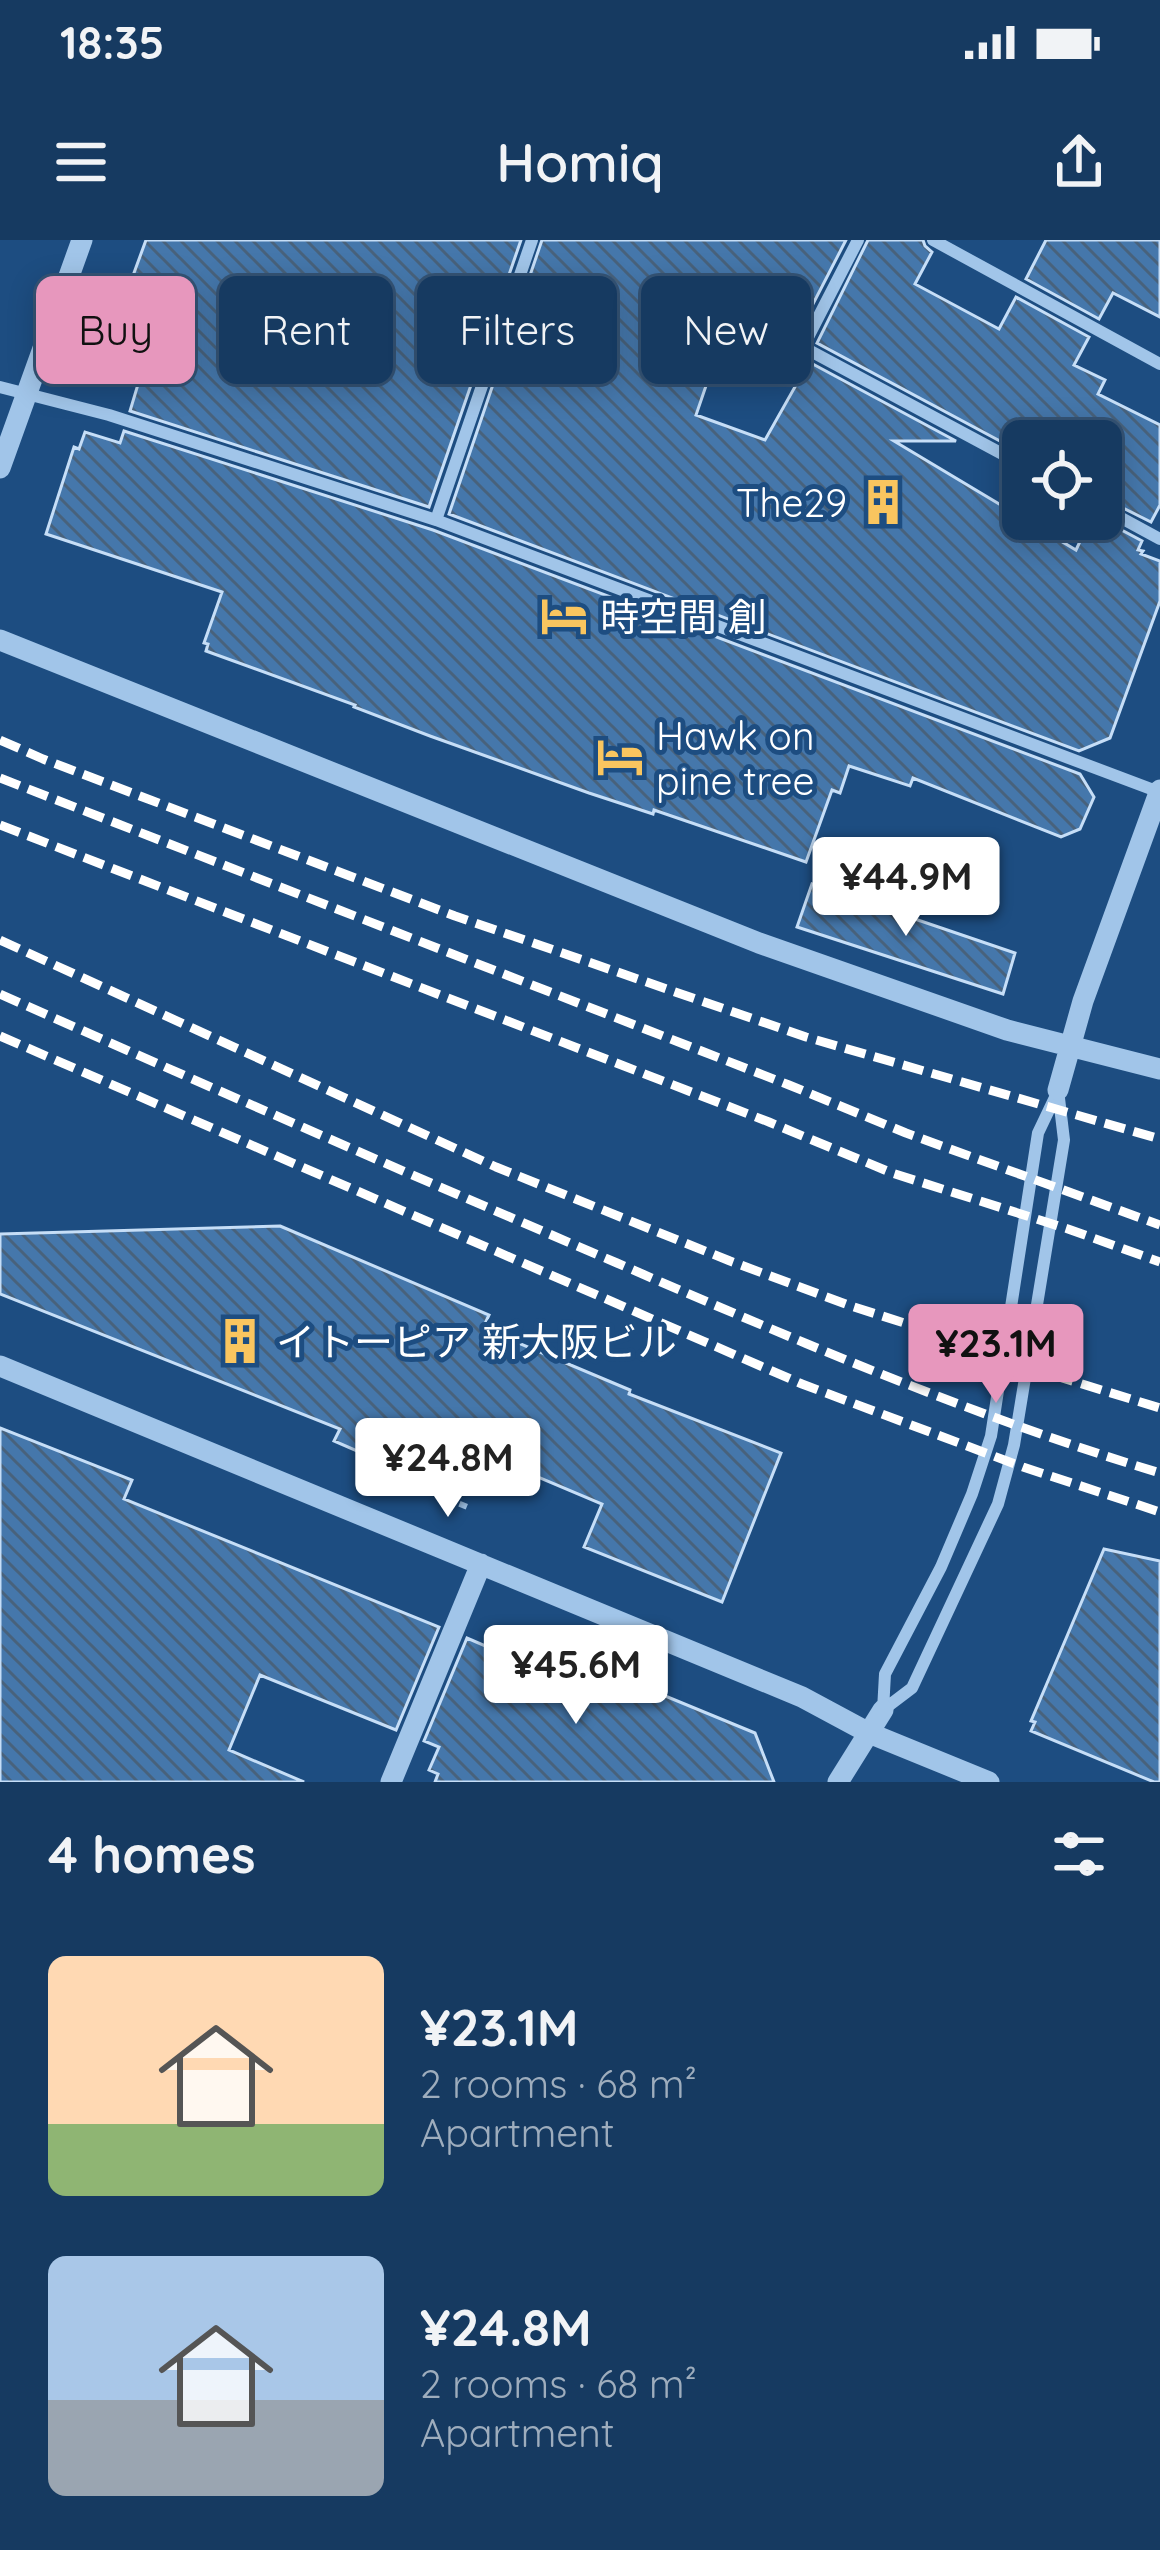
<!DOCTYPE html>
<html lang="en">
<head>
<meta charset="utf-8">
<style>
  :root { --surface:#163a61; --page:#23456a; --text:#f1f3f6; --muted:#9eadbd; --line:#355476; --accent:#e797bd }
  body { margin:0; font-family:Quicksand,"Noto Sans JP",sans-serif; background:var(--page); color:var(--text); height:100vh; display:flex; flex-direction:column; font-size:45px; white-space:nowrap }
  * { box-sizing:border-box; margin:0 }
  p { font-size:39px; color:var(--muted) }
  .icon { flex:none; width:66px; height:66px; fill:none; stroke:currentColor; stroke-width:2; stroke-linecap:round; stroke-linejoin:round }
  .map { position:relative; height:1542px; overflow:hidden }
  .details { display:flex; flex-direction:column; background:var(--surface); flex:1 }
  .details>* { flex:none }
  .top-card { position:absolute; left:36px; top:36px; width:1089px; height:108px; display:flex; gap:24px }
  .tools { position:absolute; left:1002px; top:180px; display:grid; gap:24px }
  .tools a { display:grid; place-items:center; width:120px; height:120px; border-radius:18px; background:var(--surface); box-shadow:0 6px 30px #0003,0 0 0 3px var(--line); font-size:60px }
  .price { position:absolute; translate:-50% -102px; padding:0 27px; border-radius:12px; background:#fff; color:#222; font-size:39px; line-height:78px; filter:drop-shadow(0 3px 6px #0008) }
  .price::after { content:''; position:absolute; left:50%; top:72px; width:36px; height:27px; margin-left:-18px; background:inherit; clip-path:polygon(0 0,100% 0,50% 100%) }
  .price.selected { background:var(--accent); color:#111 }
  ul { padding:0; list-style:none }
  li { display:flex; align-items:center; gap:36px; height:300px; padding:0 48px }
  li span { display:grid; place-items:center; flex:none; width:336px; height:240px; border-radius:18px; color:#555 }
  li>.icon { margin-inline-start:auto }
  span .icon { width:144px; height:144px; fill:#fffc; stroke-width:1 }
  li b { font-size:51px }
  h2 { display:flex; justify-content:space-between; align-items:center; height:144px; padding:0 48px; font-size:51px }
  .tag { padding:0 42px; border-radius:18px; background:var(--surface); box-shadow:0 6px 30px #0003,0 0 0 3px var(--line); font-size:42px; line-height:108px }
  .tag.selected { background:var(--accent); color:#111 }
  .status { display:flex; justify-content:space-between; align-items:center; height:84px; padding:0 60px; background:var(--surface); direction:ltr }
  .status svg { height:33px; fill:currentColor }
  header { display:flex; justify-content:space-between; align-items:center; height:156px; padding:0 48px; background:var(--surface); font-size:54px; font-weight:600 }
  .map>svg:first-child { display:block }
  .building { fill:url(#building-back-hatch); stroke:#c6def7; stroke-width:3 }
  .lines { fill:none; stroke-linecap:round; stroke-linejoin:round }
  .path { stroke:#a1c5e9; stroke-width:8; stroke-dasharray:6 9; stroke-linecap:butt }
  .minor { stroke:#a1c5e9; stroke-width:12 }
  .tertiary { stroke:#a1c5e9; stroke-width:21 }
  .rail { stroke:#fff; stroke-width:9; stroke-dasharray:21 9; stroke-linecap:butt }
  .labels { text-anchor:middle; dominant-baseline:central; stroke-width:10; stroke-linejoin:round; paint-order:stroke }
  .poi-label { font-size:39px; fill:#fff; stroke:#1d4d81; text-anchor:start }
</style>
</head>
<body>
<div class="status"><b>18:35</b><svg viewBox="0 0 49 12"><path d="M0 12V9h3v3zM5 12V6h3v6zM10 12V3h3v9zM15 12V0h3v12zM26 1h20v11H26zM47 4h2v5h-2z"/></svg></div>
<header><svg class="icon" aria-label="menu" viewBox="0 0 24 24"><path d="M4 6h16M4 12h16M4 18h16"/></svg>Homiq<svg class="icon" aria-label="share" viewBox="0 0 24 24"><path d="M12 15V3M7 8l5-5 5 5M5 13v7h14v-7"/></svg></header>
<div class="map">
<svg width="1160" height="1542" viewBox="0 0 1160 1542">
  <defs>
    <pattern id="building-back-hatch" width="6" height="6" patternUnits="userSpaceOnUse" patternTransform="scale(3)"><rect width="6" height="6" fill="#4577ab"/><path d="M-1 5l2 2M0 0l6 6M5-1l2 2" fill="none" stroke="#48627c"/></pattern>
  </defs>
  <rect width="100%" height="100%" fill="#1d4d81"/>
  <!-- building -->
  <path class="building" d="M 146,0 L 521,0 L 429,267 L 130,171 L 145,121 L 116,112 L 129,70 L 123,63 Z
    M 542,0 L 846,0 L 796,97 L 734,64 L 696,175 L 765,200 L 809,122 L 956,201 L 894,201 L 1076,310 L 1083,295 L 1101,300 L 1101,279 L 1142,301 L 1138,310 L 1143,311 L 1141,314 L 1160,321 L 1160,361 L 1110,498 L 1079,511 L 449,274 Z
    M 868,0 L 923,0 L 925,6 L 932,12 L 915,44 L 999,89 L 1016,57 L 1089,97 L 1074,125 L 1105,140 L 1098,154 L 1160,185 L 1160,265 L 1151,282 L 1101,257 L 1101,201 L 1000,201 L 817,103 Z
    M 1046,0 L 1160,0 L 1160,77 L 1113,53 L 1099,79 L 1026,39 Z
    M 124,191 L 433,290 L 1080,534 L 1094,557 L 1080,589 L 1061,597 L 913,538 L 910,546 L 849,526 L 840,553 L 832,550 L 806,622 L 654,570 L 653,574 L 589,553 L 430,496 L 354,467 L 355,465 L 206,411 L 208,404 L 204,403 L 222,352 L 46,294 L 74,207 L 79,209 L 85,192 L 120,203 Z
    M 812,644 L 1015,713 L 1003,754 L 797,687 Z
    M 280,986 L 489,1075 L 483,1088 L 630,1150 L 629,1154 L 781,1213 L 722,1362 L 584,1307 L 602,1264 L 436,1194 L 417,1237 L 334,1201 L 340,1189 L 0,1054 L 0,994 Z
    M 0,1188 L 132,1240 L 124,1259 L 439,1387 L 396,1490 L 260,1435 L 229,1510 L 304,1542 L 0,1542 Z
    M 1104,1309 L 1160,1321 L 1160,1542 L 1154,1542 L 1031,1491 L 1035,1482 L 1031,1481 Z
    M 496,1394 L 610,1440 L 612,1434 L 755,1493 L 774,1542 L 435,1542 L 438,1534 L 429,1530 L 439,1507 L 424,1501 L 467,1398 L 490,1408 Z"/>
  <g class="lines">
    <!-- path -->
    <path class="path" d="M 462,1268 L 484,1214"/>
    <!-- minor -->
    <path class="minor" d="M 858,0 L 803,107 L 1023,225
      M 933,0 L 1160,124
      M 0,147 L 109,175 L 436,280 L 1159,552
      M 1101,267 L 1160,299
      M 436,280 L 532,0
      M 883,1470 L 912,1448 L 998,1264 L 1014,1205 L 1064,900 L 1058,850
      M 883,1470 L 885,1434 L 941,1327 L 972,1254 L 991,1196 L 1038,893 L 1058,851"/>
    <!-- tertiary -->
    <path class="tertiary" d="M 0,228 L 82,0
      M 0,400 L 759,703 L 1007,790 L 1160,829
      M 1058,850 L 1083,761 L 1160,550
      M 0,1126 L 802,1457 L 869,1493 L 989,1542
      M 391,1542 L 481,1324
      M 838,1542 L 883,1470"/>
    <!-- rail -->
    <path class="rail" d="M 0,500 L 43,519 L 455,676 L 806,797 L 1160,899
      M 0,538 L 789,845 L 906,893 L 1160,985
      M 0,585 L 769,882 L 892,933 L 1068,989 L 1160,1022
      M 0,700 L 496,927 L 730,1021 L 851,1066 L 989,1110 L 1043,1132 L 1160,1168
      M 0,754 C 205,845 411,935 617,1023 C 795,1100 975,1177 1160,1233
      M 0,796 L 802,1144 L 1023,1227 L 1160,1272"/>
  </g>
  <!-- icons -->
  <defs>
    <symbol id="building-bare" viewBox="-9 -9 18 18"><path d="M-4-6H4V6H1V3H-1V6H-4ZM-2.5-4.3h1.7v1.8h-1.7ZM.8-4.3h1.7v1.8H.8ZM-2.5-1h1.7V.8h-1.7ZM.8-1h1.7V.8H.8Z" fill="#f9c55f" stroke="#1d4d81" stroke-width="2.5" paint-order="stroke"/></symbol>
    <symbol id="hotel-bare" viewBox="-9 -9 18 18"><path d="M-6-4.5h1.5V1H6V5H4.5V3h-9V5H-6ZM-4 0a1.8 1.8 0 1 1 3.6 0ZM.5 0V-2.5h3Q6-2.5 6 0Z" fill="#f9c55f" stroke="#1d4d81" stroke-width="2.5" paint-order="stroke"/></symbol>
  </defs>
  <g fill-rule="evenodd">
    <use href="#building-bare" x="850" y="229" width="66" height="66"/>
    <use href="#hotel-bare" x="531" y="343" width="66" height="66"/>
    <use href="#hotel-bare" x="587" y="484" width="66" height="66"/>
    <use href="#building-bare" x="207" y="1068" width="66" height="66"/>
  </g>
  <g class="labels">
    <!-- poi labels -->
    <g class="poi-label">
      <text x="847" y="262" text-anchor="end">The29</text>
      <text x="600" y="376">時空間 創</text>
      <text x="656" y="495">Hawk on<tspan x="656" dy="45">pine tree</tspan></text>
      <text x="276" y="1101">イトーピア 新大阪ビル</text>
    </g>
  </g>
</svg>
<div class="tools">
<a><svg class="icon" aria-label="locate" viewBox="0 0 24 24"><circle cx="12" cy="12" r="6"/><path d="M12 2v4M12 18v4M2 12h4M18 12h4"/></svg></a>
</div>
<b class="price" style="left:906px;top:699px">¥44.9M</b>
<b class="price selected" style="left:996px;top:1166px">¥23.1M</b>
<b class="price" style="left:448px;top:1280px">¥24.8M</b>
<b class="price" style="left:576px;top:1487px">¥45.6M</b>
<div class="top-card">
<a class="tag selected">Buy</a>
<a class="tag">Rent</a>
<a class="tag">Filters</a>
<a class="tag">New</a>
</div>
</div>
<section class="details">
<h2>4 homes<svg class="icon" aria-label="filters" viewBox="0 0 24 24"><path d="M4 7h16M4 17h16"/><circle cx="9" cy="7" r="2"/><circle cx="15" cy="17" r="2"/></svg></h2>
<ul>
<li><span style="background:linear-gradient(#ffd9b3 70%,#8fb573 0)"><svg class="icon" aria-label="home" viewBox="0 0 24 24"><path d="M3 11l9-7 9 7M6 9v11h12V9"/></svg></span><div><b>¥23.1M</b><p>2 rooms · 68 m²</p><p>Apartment</p></div></li>
<li><span style="background:linear-gradient(#a9c7e8 60%,#9aa5b1 0)"><svg class="icon" aria-label="home" viewBox="0 0 24 24"><path d="M3 11l9-7 9 7M6 9v11h12V9"/></svg></span><div><b>¥24.8M</b><p>2 rooms · 68 m²</p><p>Apartment</p></div></li>
</ul>
</section>
</body>
</html>
